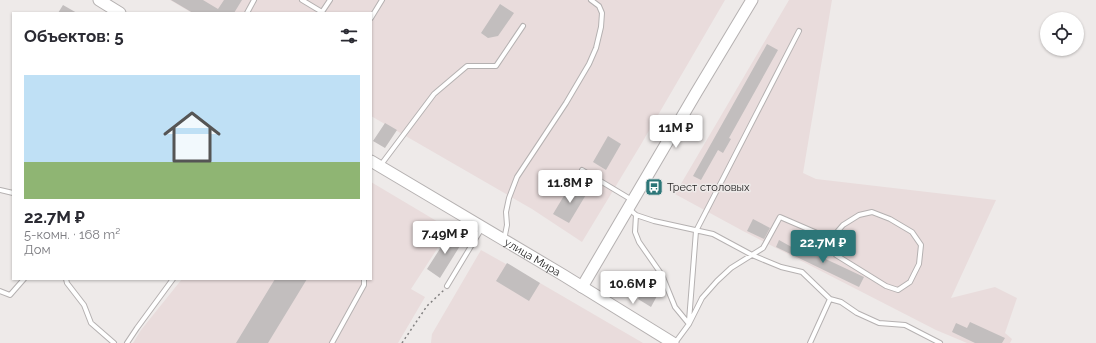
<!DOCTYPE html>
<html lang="ru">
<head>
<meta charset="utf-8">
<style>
  :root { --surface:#fff; --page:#f7f7f7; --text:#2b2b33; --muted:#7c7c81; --line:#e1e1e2; --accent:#2c7678 }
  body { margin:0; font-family:Raleway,sans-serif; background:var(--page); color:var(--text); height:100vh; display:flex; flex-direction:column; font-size:15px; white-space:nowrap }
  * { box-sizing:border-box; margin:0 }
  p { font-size:13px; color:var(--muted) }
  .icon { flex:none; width:22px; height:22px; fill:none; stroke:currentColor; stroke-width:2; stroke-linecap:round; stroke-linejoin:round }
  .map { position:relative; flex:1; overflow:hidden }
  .panel { position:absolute; left:12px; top:12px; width:360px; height:268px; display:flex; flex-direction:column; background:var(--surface); border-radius:0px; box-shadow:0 1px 3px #0004 }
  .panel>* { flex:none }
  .controls { position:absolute; left:1040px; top:12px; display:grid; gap:8px }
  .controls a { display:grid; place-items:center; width:44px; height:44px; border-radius:50%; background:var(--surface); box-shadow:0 1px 3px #0004; font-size:20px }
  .price { position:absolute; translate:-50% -34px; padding:0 9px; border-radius:4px; background:#fff; color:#222; font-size:13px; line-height:26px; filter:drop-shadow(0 1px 2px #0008) }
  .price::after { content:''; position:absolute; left:50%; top:24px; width:12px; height:9px; margin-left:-6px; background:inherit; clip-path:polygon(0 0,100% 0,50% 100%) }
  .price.selected { background:var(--accent); color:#fff }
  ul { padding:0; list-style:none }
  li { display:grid; align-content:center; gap:8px; height:212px; padding:0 12px }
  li+li { border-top:1px solid var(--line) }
  li span { display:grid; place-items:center; height:124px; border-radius:0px; color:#555 }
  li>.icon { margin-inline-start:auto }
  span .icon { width:72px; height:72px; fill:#fffc; stroke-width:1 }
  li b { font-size:17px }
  h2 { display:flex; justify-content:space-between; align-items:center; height:48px; padding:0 12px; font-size:17px }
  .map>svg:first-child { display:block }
  .built { fill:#e9dcdc }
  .building { fill:#c2bebe }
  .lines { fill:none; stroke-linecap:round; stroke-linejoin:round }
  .service-casing { stroke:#b5b1b1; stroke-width:6 }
  .secondary-casing { stroke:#b5b1b1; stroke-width:13 }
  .path { stroke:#828080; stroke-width:1.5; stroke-dasharray:2 3; stroke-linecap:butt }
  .service { stroke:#fff; stroke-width:4 }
  .secondary { stroke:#fff; stroke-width:11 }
  .labels { text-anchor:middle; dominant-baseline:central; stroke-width:3; stroke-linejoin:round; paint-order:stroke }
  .poi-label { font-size:11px; fill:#272626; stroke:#eeeae9; text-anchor:start }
  .street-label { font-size:11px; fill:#272626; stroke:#eeeae9 }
</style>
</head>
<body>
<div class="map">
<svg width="1096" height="343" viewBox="0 0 1096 343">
  <rect width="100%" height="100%" fill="#eeeae9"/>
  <!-- built -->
  <path class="built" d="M 170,0 L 725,0 L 640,146 L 582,242 L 532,209 L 371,116 L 371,13 L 192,13 Z
    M 789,0 L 832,0 L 803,173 L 816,179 L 996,200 L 951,298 L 995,287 L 1017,298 L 1005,333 L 1012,339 L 1010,343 L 967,343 L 936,330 L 743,231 L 675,194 Z
    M 371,182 L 450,229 L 411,289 L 425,297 L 398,343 L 133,343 L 141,330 L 182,279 L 371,279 Z
    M 481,250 L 540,283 L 643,343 L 431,343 L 432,334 Z"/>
  <!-- building -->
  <path class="building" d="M 171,0 L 203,0 L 218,9 L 224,0 L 242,0 L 234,13 L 193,13 Z
    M 500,4 L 514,13 L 498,36 L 488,38 L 481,33 Z
    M 63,5 L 77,13 L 58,13 Z
    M 767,44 L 778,50 L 729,138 L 731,139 L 723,153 L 718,150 L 701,180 L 693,176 Z
    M 385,123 L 397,130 L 385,148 L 373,141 Z
    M 608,136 L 621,144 L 606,170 L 593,162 Z
    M 571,184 L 587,193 L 569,223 L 553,214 Z
    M 753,219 L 770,228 L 764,239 L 747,231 Z
    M 450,233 L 463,241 L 440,278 L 427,269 Z
    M 779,240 L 797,250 L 798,248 L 814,255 L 815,254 L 864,277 L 859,287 L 776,247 Z
    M 507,263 L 540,283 L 529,301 L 496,281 Z
    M 275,279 L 307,279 L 268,343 L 236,343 Z
    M 644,289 L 657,296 L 651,307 L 638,299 Z
    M 970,322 L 1005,338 L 1002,343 L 975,343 L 952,332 L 956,323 L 967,328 Z"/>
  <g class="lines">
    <defs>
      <path id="service" d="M 302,0 L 322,12 L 330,0
        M 247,13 L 254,0
        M 371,18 L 382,0
        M 380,166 L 434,94 L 467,66 L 496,66 L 523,26
        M 582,170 L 632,200
        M 0,190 L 13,193
        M 628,208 L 636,215 L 654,221 L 713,234 L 752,255 L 781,267 L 802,272 L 830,299 L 841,302 L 857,313 L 879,323 L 905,325 L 940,343
        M 636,215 L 635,232 L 639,242 L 662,275 L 675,307 L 689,324
        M 504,240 L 507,225 L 506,212 L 509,198 L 517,177 L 566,103 L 589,64 L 596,48 L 601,27 L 602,13 L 599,6 L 591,0
        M 66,279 L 67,283 L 84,305 L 91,323 L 114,343
        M 447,286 L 482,228
        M 0,291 L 10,295 L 24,279
        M 689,321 L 696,231 L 799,31
        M 127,343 L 137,328 L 173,279
        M 332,343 L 364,285 L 364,279
        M 675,343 L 689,324 L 702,298 L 717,281 L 731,268 L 763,248 L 780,217 L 831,239 L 843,225 L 859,215 L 872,212 L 890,219 L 912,232 L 921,245 L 919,264 L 910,282 L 898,290 L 886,286 L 836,255 L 831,239
        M 810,343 L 830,299"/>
      <g id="secondary">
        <path d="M 99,0 L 120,13"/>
        <path id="s1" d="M 371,161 L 563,275 L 673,343"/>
        <path d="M 582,287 L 696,93 L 752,0"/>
      </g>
    </defs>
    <!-- service casing -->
    <use href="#service" class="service-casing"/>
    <!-- secondary casing -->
    <use href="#secondary" class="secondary-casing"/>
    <!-- path -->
    <path class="path" d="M 402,343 L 427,306 L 444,290"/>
    <!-- service -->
    <use href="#service" class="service"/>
    <!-- secondary -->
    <use href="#secondary" class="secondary"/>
  </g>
  <!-- icons -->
  <defs>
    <symbol id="bus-square" viewBox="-11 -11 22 22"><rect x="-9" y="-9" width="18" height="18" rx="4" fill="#2c7678" stroke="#eeeae9"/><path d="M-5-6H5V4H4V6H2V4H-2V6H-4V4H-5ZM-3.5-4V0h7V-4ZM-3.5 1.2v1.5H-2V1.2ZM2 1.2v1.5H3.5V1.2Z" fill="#fff"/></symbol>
  </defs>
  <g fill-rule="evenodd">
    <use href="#bus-square" x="644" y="177" width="20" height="20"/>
  </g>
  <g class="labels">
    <!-- poi labels -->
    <g class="poi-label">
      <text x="667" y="187">Трест столовых</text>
    </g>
    <!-- street labels -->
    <g class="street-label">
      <text stroke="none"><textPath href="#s1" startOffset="188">улица Мира</textPath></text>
    </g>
  </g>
</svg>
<div class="controls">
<a><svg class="icon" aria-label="locate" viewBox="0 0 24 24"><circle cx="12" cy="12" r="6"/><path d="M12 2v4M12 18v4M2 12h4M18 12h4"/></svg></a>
</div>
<b class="price" style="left:676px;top:149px">11M ₽</b>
<b class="price" style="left:570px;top:204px">11.8M ₽</b>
<b class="price" style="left:445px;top:255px">7.49M ₽</b>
<b class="price selected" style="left:823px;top:264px">22.7M ₽</b>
<b class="price" style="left:633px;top:305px">10.6M ₽</b>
<section class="panel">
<h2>Объектов: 5<svg class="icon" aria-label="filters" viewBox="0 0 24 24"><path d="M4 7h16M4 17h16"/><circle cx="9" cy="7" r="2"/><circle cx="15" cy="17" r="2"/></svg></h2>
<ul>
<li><span style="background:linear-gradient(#bfe0f5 70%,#8fb573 0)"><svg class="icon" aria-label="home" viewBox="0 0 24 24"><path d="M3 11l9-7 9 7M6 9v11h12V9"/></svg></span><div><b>22.7M ₽</b><p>5-комн. · 168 m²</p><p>Дом</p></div></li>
</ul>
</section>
</div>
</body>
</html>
